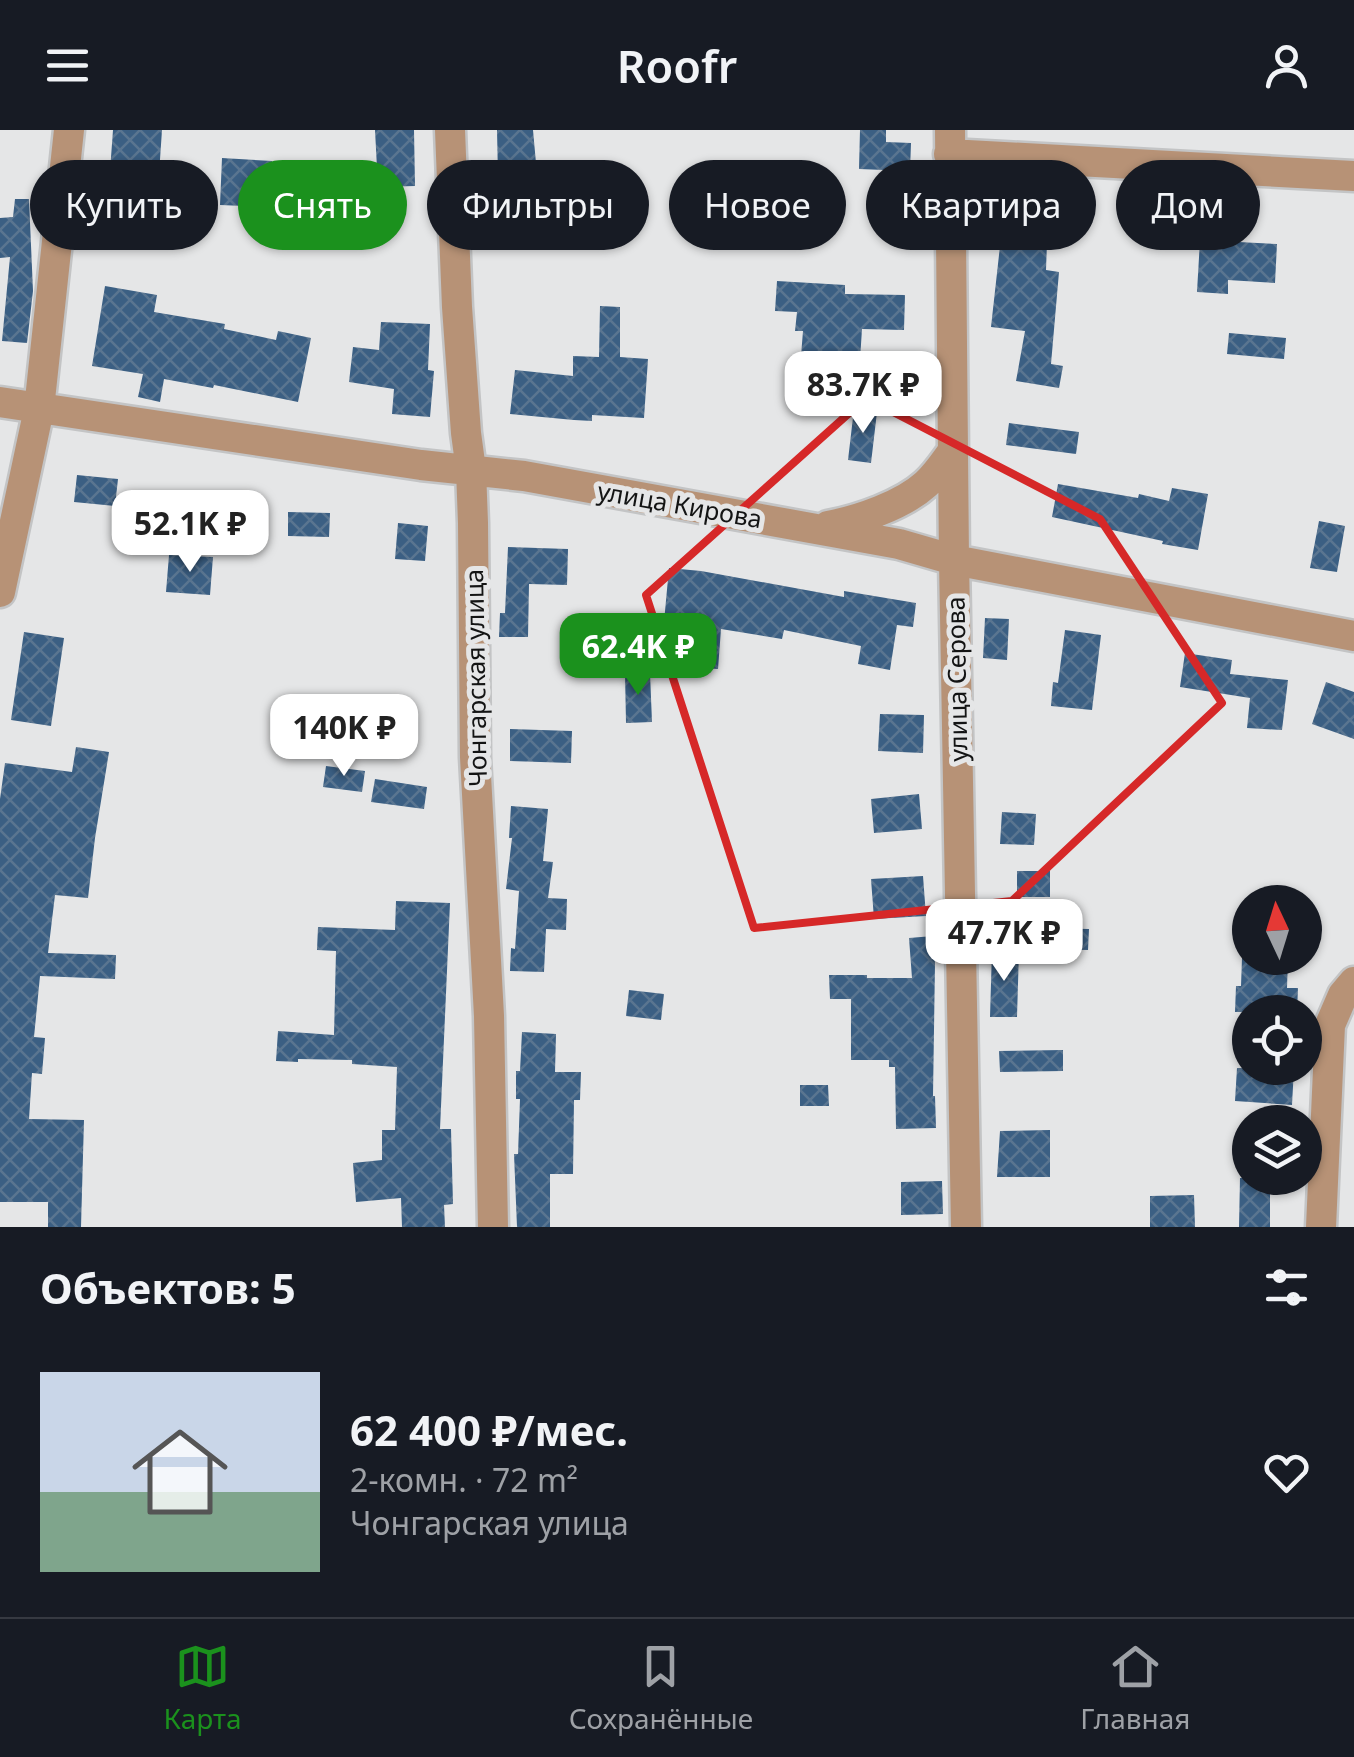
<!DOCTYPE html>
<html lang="ru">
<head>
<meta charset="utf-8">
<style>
  :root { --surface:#171b24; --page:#242831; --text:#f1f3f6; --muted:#9ea1a6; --line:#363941; --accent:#1b911d }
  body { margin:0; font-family:"Noto Sans",sans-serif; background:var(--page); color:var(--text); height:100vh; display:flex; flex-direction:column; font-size:38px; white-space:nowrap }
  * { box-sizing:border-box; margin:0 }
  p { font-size:32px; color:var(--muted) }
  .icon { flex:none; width:55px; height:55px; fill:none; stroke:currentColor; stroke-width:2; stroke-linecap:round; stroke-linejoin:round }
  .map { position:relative; height:1097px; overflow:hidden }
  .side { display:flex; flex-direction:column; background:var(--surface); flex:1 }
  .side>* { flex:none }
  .guide { position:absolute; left:30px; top:30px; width:1295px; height:90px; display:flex; gap:20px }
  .needle { width:65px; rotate:356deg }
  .fabs { position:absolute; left:1232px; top:755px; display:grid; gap:20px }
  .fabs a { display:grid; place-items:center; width:90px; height:90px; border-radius:50%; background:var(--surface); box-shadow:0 2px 8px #0004; font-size:50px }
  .price { position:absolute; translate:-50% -85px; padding:0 22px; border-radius:20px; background:#fff; color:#222; font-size:32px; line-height:65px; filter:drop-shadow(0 2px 5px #0008) }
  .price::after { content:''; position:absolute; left:50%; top:60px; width:30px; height:22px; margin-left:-15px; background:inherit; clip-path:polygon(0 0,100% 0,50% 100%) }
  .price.active { background:var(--accent); color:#fff }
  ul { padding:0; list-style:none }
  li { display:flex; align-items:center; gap:30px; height:250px; padding:0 40px }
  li+li { border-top:2px solid var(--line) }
  li span { display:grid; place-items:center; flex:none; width:280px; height:200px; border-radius:0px; color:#555 }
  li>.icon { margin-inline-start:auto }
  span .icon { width:120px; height:120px; fill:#fffc; stroke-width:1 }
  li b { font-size:42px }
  h2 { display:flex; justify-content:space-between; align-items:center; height:120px; padding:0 40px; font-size:42px }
  .tag { padding:0 35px; border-radius:45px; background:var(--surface); box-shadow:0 2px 8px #0004; font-size:35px; line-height:90px }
  .tag.active { background:var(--accent); color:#fff }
  header { display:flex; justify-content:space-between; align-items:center; height:130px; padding:0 40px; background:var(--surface); font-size:45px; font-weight:600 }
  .dock { display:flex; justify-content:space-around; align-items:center; height:140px; border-top:2px solid var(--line); background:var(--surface); font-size:28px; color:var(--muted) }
  .dock a { display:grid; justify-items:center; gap:5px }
  .dock .active { color:var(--accent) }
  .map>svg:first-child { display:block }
  .building { fill:url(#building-cross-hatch) }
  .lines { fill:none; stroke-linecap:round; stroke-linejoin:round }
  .minor-casing { stroke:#c3c4c5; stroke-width:35 }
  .minor { stroke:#b79276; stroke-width:30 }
  .marked { fill:none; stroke:#d62828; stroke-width:8; stroke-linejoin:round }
  .labels { text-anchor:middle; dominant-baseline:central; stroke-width:10; stroke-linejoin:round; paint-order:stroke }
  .street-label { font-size:25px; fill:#131414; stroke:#e5e6e7 }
</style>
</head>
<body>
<header><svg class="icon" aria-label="menu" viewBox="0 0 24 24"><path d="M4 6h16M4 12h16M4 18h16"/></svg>Roofr<svg class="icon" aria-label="person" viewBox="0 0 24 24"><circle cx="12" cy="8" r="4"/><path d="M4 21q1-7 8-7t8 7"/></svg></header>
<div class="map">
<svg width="1354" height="1097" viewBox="0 0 1354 1097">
  <defs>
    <pattern id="building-cross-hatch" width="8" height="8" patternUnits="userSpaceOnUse" patternTransform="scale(2.5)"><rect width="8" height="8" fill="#3b5f83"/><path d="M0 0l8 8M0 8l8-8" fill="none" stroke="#5a7590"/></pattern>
  </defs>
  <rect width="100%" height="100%" fill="#e5e6e7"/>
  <!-- building -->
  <path class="building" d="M 113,0 L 162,0 L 159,44 L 110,41 Z
    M 375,0 L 414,0 L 415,56 L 378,57 Z
    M 497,0 L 533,0 L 537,44 L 498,47 Z
    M 860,0 L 886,0 L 886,12 L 911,13 L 910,41 L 859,39 Z
    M 222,28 L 272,31 L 270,77 L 220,75 Z
    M 15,69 L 29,69 L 33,161 L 27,213 L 2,211 L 10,127 L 0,128 L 0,88 L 13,87 Z
    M 995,84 L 1048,86 L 1046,140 L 1059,142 L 1051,234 L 1063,236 L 1059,258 L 1016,251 L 1025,201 L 991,197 L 1001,107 L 995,106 Z
    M 1200,110 L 1277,114 L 1275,153 L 1228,150 L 1228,164 L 1197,162 Z
    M 777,151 L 845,155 L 845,164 L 905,165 L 904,200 L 862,199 L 860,230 L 801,226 L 803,201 L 795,201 L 797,182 L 775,181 Z
    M 105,156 L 157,165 L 154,182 L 225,194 L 224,199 L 276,210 L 278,201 L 311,208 L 298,272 L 214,255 L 213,258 L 164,249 L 160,272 L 138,267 L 143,244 L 92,236 Z
    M 600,176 L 620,177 L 620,227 L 648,229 L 644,288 L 592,285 L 592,291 L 574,290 L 510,284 L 515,240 L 573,246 L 573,226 L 599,227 Z
    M 381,192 L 430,194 L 428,240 L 434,241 L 430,287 L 392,284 L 394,259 L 349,252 L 353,217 L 379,220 Z
    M 1229,203 L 1286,208 L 1284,229 L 1227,224 Z
    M 854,279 L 877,282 L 871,333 L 848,330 Z
    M 1009,293 L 1079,302 L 1076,324 L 1006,315 Z
    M 77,345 L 118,349 L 115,376 L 74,372 Z
    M 1058,354 L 1138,368 L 1139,364 L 1169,371 L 1172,358 L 1208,364 L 1198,420 L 1162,414 L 1163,411 L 1052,387 Z
    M 288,382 L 330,383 L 329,407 L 288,406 Z
    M 1319,391 L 1345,396 L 1337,442 L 1310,438 Z
    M 398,393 L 428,396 L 425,431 L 395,429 Z
    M 508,417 L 568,419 L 567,455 L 529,454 L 528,507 L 499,507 L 500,483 L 505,483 Z
    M 169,425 L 213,427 L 210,465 L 166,462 Z
    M 669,438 L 701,441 L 844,467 L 844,461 L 916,473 L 913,497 L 897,495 L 890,540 L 858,534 L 861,516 L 784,500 L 782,509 L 721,499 L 718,539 L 670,536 L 672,493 L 664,492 Z
    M 985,488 L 1009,489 L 1007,530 L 983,528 Z
    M 1065,500 L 1101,505 L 1092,580 L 1051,576 L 1053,552 L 1058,553 Z
    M 24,502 L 64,508 L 51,596 L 11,590 Z
    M 1185,523 L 1232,530 L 1230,544 L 1288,550 L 1282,600 L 1247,598 L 1250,568 L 1180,557 Z
    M 625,543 L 650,543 L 652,592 L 626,593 Z
    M 1326,552 L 1354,562 L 1354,609 L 1312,594 Z
    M 880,584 L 924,585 L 923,623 L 878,621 Z
    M 510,599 L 572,601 L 571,633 L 510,631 Z
    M 76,617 L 109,622 L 95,708 L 88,768 L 55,765 L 48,823 L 116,825 L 115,849 L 40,846 L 34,907 L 45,908 L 42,944 L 32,943 L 29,989 L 84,990 L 81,1097 L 48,1097 L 48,1072 L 0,1072 L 0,669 L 5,633 L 72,642 Z
    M 326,636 L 365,641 L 362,662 L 323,657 Z
    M 375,649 L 427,657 L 424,679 L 371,672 Z
    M 919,664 L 922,699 L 874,703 L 871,669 Z
    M 511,676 L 548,679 L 543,731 L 553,732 L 548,768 L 567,769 L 566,800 L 546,799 L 544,842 L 510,841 L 511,818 L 515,819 L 519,761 L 506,759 L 512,708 L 509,708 Z
    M 1002,682 L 1036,684 L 1034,715 L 1000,714 Z
    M 1017,741 L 1050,741 L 1050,767 L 1017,767 Z
    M 923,746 L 926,786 L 874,789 L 871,749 Z
    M 396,771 L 450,773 L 440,999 L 451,999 L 453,1074 L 444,1075 L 445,1097 L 402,1097 L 401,1068 L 356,1072 L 353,1033 L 382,1030 L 382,1000 L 395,1000 L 397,937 L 352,934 L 352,930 L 298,929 L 298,932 L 276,931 L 278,901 L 334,905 L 336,821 L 317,820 L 318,797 L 395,800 Z
    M 1042,798 L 1089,799 L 1088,820 L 1042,819 Z
    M 933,806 L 935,834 L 933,966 L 935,966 L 936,998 L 896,999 L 895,937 L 889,937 L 889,930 L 851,930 L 851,869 L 830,869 L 829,845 L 867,845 L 867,848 L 912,848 L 909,808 Z
    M 992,820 L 1019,820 L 1017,887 L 990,887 Z
    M 1242,828 L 1288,828 L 1287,858 L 1298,858 L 1297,882 L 1235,882 L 1236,856 L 1241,856 Z
    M 629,860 L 664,864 L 661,890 L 626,886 Z
    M 522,902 L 556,904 L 555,942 L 581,942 L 580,970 L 574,970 L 573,1044 L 550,1044 L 550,1097 L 517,1097 L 514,1024 L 518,1024 L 520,969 L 516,969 L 516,941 L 520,941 Z
    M 1063,920 L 1063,941 L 1000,942 L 999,921 Z
    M 1237,938 L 1294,938 L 1292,975 L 1235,971 Z
    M 800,955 L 828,955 L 829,976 L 800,976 Z
    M 1050,1000 L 1050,1047 L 997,1047 L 1000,1001 Z
    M 1240,1048 L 1270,1048 L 1270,1097 L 1239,1097 Z
    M 942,1051 L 943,1084 L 901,1085 L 901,1052 Z
    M 1194,1065 L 1195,1097 L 1150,1097 L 1150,1066 Z"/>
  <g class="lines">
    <defs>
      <path id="minor" d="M 450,0 L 457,177 L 466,303 L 471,340 L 473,393 L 475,627 L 489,886 L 493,1097
        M 950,0 L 954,430 L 966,1097
        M 949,24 L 1354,46
        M 0,272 L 421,335 L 524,346 L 899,414 L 954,430 L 1354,506
        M 828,396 C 859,390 903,375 926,354 C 936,345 944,333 952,322
        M 0,462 L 39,279 L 69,0
        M 1321,1097 L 1330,895 L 1343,865 L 1354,852"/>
    </defs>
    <!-- minor casing -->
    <use href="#minor" class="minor-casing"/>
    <!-- minor -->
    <use href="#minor" class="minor"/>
  </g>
  <!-- marked area -->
  <path class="marked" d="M 866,268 L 1100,389 L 1222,573 L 1012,771 L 754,798 L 646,465 Z"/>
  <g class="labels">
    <!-- street labels -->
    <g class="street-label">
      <text transform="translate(680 374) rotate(10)">улица Кирова</text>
      <text transform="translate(475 548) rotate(-91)">Чонгарская улица</text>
      <text transform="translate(956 549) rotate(-91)">улица Серова</text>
    </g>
  </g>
</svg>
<div class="fabs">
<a><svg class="needle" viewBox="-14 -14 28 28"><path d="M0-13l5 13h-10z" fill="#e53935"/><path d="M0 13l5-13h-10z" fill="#9ea1a6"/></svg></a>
<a><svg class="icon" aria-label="locate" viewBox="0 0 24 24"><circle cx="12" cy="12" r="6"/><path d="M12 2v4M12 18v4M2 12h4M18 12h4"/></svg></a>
<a><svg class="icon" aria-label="layers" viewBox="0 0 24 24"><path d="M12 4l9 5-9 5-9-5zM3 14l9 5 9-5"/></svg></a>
</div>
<b class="price" style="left:863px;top:306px">83.7K ₽</b>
<b class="price" style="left:190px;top:445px">52.1K ₽</b>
<b class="price active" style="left:638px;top:568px">62.4K ₽</b>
<b class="price" style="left:344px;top:649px">140K ₽</b>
<b class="price" style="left:1004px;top:854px">47.7K ₽</b>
<div class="guide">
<a class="tag">Купить</a>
<a class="tag active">Снять</a>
<a class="tag">Фильтры</a>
<a class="tag">Новое</a>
<a class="tag">Квартира</a>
<a class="tag">Дом</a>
</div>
</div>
<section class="side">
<h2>Объектов: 5<svg class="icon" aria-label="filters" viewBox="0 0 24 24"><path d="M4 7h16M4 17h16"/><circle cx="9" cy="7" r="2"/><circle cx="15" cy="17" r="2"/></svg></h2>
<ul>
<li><span style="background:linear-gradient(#c9d6e8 60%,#7fa58c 0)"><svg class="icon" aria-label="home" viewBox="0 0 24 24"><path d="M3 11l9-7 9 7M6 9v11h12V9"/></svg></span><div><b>62 400 ₽/мес.</b><p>2-комн. · 72 m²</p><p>Чонгарская улица</p></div><svg class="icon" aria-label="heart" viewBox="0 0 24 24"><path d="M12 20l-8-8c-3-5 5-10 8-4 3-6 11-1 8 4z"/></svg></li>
</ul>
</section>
<nav class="dock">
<a class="active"><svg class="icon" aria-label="map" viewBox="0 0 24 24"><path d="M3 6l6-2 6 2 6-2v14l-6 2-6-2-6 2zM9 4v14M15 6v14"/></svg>Карта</a>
<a><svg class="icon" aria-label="saved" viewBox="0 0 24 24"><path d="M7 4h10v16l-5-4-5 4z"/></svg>Сохранённые</a>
<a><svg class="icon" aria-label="home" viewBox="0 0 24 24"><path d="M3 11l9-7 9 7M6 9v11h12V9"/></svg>Главная</a>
</nav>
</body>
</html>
